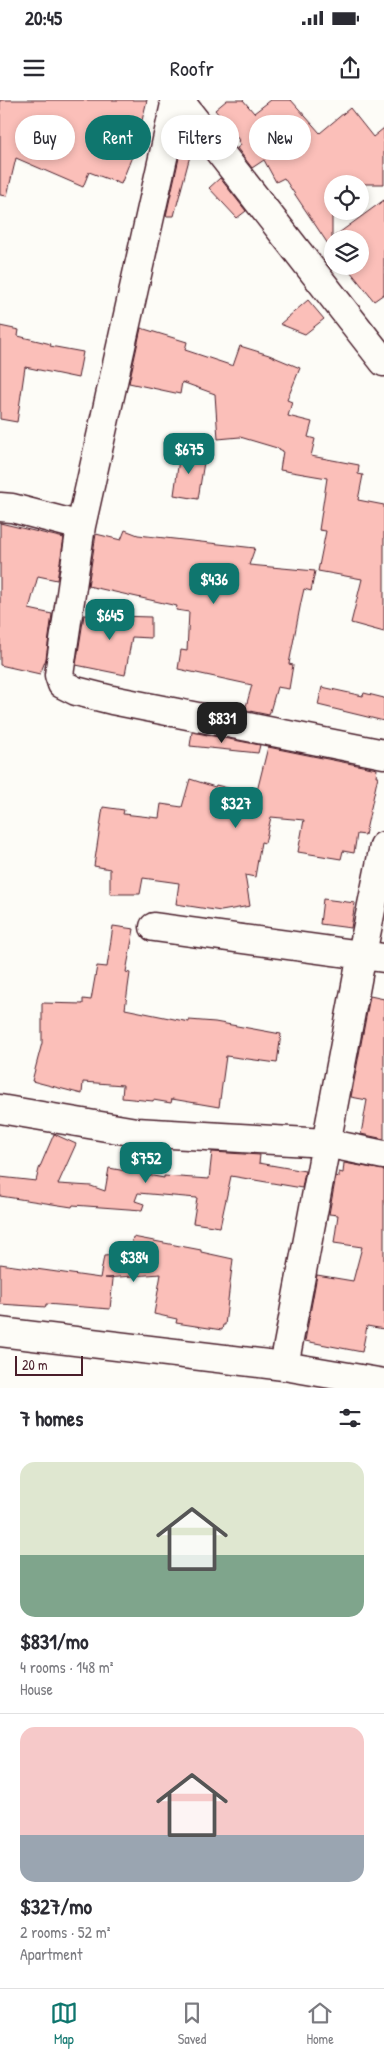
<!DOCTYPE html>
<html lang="en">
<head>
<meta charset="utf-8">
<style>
  :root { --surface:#fff; --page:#f2f2f3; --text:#2b2b33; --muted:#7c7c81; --line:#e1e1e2; --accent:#0f766e }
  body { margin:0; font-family:"Patrick Hand",sans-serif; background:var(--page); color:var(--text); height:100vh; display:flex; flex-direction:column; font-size:19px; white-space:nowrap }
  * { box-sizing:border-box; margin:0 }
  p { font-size:16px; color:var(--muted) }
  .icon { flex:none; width:28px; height:28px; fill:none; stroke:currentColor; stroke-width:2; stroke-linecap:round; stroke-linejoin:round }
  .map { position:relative; height:1288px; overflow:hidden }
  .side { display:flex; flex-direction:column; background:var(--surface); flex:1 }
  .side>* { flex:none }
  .top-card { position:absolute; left:15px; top:15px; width:355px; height:45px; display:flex; gap:10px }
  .buttons { position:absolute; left:324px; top:75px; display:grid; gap:10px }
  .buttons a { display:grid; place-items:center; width:45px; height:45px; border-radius:50%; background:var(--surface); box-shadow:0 2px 8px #0003; font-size:25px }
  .scale { position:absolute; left:15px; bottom:12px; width:68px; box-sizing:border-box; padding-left:5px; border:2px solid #4a1f2b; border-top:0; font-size:14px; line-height:18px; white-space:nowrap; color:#4a1f2b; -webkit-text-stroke:4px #fdfcf7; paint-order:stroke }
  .price { position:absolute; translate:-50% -42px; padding:0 11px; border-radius:10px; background:var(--accent); color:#fff; font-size:16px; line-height:32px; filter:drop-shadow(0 1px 2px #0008) }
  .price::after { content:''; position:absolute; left:50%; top:30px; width:15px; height:11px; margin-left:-8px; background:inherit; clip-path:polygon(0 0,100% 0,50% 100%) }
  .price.active { background:#222; color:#fff }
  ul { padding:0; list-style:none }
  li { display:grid; align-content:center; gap:10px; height:265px; padding:0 20px }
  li+li { border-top:1px solid var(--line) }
  li span { display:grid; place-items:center; height:155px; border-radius:15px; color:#555 }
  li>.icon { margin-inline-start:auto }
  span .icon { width:90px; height:90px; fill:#fffc; stroke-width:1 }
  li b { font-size:21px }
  h2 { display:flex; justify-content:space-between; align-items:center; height:60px; padding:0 20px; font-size:21px }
  .chip { padding:0 18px; border-radius:22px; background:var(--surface); box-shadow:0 2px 8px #0003; font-size:18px; line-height:45px }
  .chip.active { background:var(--accent); color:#fff }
  .status { display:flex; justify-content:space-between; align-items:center; height:35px; padding:0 25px; background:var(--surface); direction:ltr }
  .status svg { height:14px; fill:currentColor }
  header { display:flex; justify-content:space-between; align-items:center; height:65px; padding:0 20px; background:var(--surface); font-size:22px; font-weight:600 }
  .tabs { display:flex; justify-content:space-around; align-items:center; height:70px; border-top:1px solid var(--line); background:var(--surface); font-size:14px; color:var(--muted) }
  .tabs a { display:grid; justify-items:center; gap:2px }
  .tabs .active { color:var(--accent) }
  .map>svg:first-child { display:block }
  .building { fill:#fbbfb9; stroke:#4a1f2b }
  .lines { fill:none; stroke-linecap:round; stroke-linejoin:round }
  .minor-casing { stroke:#4a1f2b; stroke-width:31 }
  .minor { stroke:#fdfcf7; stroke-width:28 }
</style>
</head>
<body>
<div class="status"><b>20:45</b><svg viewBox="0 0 49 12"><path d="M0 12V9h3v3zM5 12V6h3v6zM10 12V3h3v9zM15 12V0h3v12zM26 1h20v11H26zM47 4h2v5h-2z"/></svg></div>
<header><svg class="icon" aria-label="menu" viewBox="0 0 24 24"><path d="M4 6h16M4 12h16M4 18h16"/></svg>Roofr<svg class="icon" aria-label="share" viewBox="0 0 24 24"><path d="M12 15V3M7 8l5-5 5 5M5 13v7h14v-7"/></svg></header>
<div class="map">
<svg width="384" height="1288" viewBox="0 0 384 1288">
  <rect width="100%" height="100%" fill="#fdfcf7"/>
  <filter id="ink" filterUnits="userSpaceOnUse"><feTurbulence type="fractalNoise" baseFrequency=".02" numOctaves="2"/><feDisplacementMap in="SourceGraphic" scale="10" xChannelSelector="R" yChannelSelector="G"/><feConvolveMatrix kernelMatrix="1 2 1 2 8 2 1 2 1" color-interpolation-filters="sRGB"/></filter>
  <g filter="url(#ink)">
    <!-- building -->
    <path class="building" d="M 0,0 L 147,0 L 135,49 L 121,84 L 89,72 L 83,87 L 16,58 L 7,96 L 0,95 Z
      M 227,0 L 243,0 L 254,13 L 271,0 L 291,0 L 320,33 L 350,8 L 373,37 L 384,28 L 384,84 L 332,84 L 332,138 L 384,100 L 384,194 L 374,201 L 346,166 L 360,166 L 360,139 L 332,139 L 332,150 L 284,78 L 276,82 L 264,60 L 252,68 L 237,48 L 241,45 L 238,41 L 239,40 L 215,10 Z
      M 181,49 L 191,52 L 174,116 L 166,116 Z
      M 220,78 L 246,111 L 237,118 L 209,88 Z
      M 308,200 L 324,219 L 305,234 L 280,224 Z
      M 0,226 L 19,230 L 18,236 L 51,244 L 50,246 L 83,252 L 78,278 L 25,267 L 17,322 L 0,319 Z
      M 141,228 L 187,242 L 185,250 L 233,266 L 240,246 L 269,255 L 300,268 L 287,300 L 292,302 L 288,316 L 312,322 L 308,337 L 315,339 L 311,356 L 359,365 L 358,374 L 363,375 L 358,400 L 384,405 L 384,532 L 351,523 L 362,479 L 318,471 L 326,431 L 319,430 L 327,378 L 280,370 L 283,351 L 277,348 L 240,337 L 218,339 L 215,294 L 182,282 L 180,294 L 129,283 Z
      M 180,352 L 205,356 L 198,399 L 174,395 Z
      M 0,423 L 64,438 L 57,480 L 38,476 L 29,509 L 52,514 L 46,559 L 40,574 L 0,565 Z
      M 125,430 L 138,435 L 255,448 L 249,465 L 315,471 L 311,491 L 304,489 L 301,502 L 289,564 L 293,565 L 289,589 L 277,587 L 269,615 L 245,610 L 252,585 L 178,569 L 181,550 L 187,551 L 189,512 L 176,510 L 177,506 L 88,486 L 96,434 L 121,440 Z
      M 84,515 L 151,517 L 151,538 L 132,537 L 125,575 L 76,565 Z
      M 322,587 L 363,596 L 364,593 L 384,598 L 384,621 L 318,605 Z
      M 192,632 L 260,645 L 258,653 L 190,646 Z
      M 268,647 L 377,669 L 376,676 L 378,676 L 365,735 L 357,734 L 354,753 L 343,751 L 341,759 L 298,752 L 304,720 L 271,717 L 265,743 L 261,742 L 255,777 L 245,775 L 250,806 L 221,811 L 176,804 L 179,783 L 143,778 L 140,794 L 110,794 L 110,769 L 94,766 L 103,707 L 124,710 L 123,714 L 159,718 L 161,704 L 182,707 L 190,679 L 215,687 L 216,685 L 256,695 Z
      M 323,799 L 355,803 L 351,828 L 320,824 Z
      M 113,826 L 134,829 L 126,872 L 130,873 L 125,909 L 189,922 L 189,920 L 215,922 L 281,934 L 277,963 L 226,956 L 219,1007 L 172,999 L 171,1003 L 153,1000 L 153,1001 L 122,998 L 123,985 L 83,982 L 82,994 L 32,981 L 42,943 L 42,903 L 83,904 L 83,899 L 91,900 L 97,866 L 107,867 Z
      M 370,896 L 384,899 L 384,1039 L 361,1034 L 367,1000 L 351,997 Z
      M 54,1034 L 76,1044 L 58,1084 L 91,1086 L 105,1091 L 109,1068 L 164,1078 L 164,1076 L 209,1079 L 212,1052 L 260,1055 L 259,1063 L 305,1071 L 302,1088 L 231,1076 L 220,1127 L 193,1123 L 197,1098 L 138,1093 L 135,1101 L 144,1104 L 142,1110 L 73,1105 L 72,1107 L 0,1096 L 0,1077 L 36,1081 L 39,1069 Z
      M 344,1063 L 384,1070 L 384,1229 L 367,1226 L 362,1252 L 305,1241 L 317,1175 L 353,1181 L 362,1147 L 334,1143 L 338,1115 L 329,1114 L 336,1076 L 339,1077 L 339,1072 L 343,1073 Z
      M 133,1137 L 201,1150 L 201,1152 L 233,1159 L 225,1225 L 223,1225 L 222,1230 L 176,1223 L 177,1219 L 154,1214 L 161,1174 L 105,1178 L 113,1179 L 110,1209 L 46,1204 L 46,1207 L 0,1204 L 0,1164 L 100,1178 L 104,1156 L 129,1154 Z"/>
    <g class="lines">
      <defs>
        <path id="minor" d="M 174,0 L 175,4 L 81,426 L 59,575 L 62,584 L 76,591 L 112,600 L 384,654
          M 179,0 L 384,262
          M 0,407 L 12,408 L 81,426
          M 154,827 L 384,858
          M 0,1009 L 136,1032 L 326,1043 L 384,1055
          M 0,1232 L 284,1266 L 384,1283
          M 284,1266 L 362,854 L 384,746"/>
      </defs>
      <!-- minor casing -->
      <use href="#minor" class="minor-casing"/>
      <!-- minor -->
      <use href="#minor" class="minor"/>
    </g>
  </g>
</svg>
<div class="buttons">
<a><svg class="icon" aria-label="locate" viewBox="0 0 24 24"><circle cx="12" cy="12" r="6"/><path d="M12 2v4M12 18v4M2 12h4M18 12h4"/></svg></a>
<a><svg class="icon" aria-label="layers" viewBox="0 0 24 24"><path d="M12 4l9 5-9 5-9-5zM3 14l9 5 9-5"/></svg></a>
</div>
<div class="scale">20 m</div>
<b class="price" style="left:189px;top:375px">$675</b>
<b class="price" style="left:214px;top:505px">$436</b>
<b class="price" style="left:110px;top:541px">$645</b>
<b class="price active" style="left:222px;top:644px">$831</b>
<b class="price" style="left:236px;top:729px">$327</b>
<b class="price" style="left:146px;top:1084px">$752</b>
<b class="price" style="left:134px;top:1183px">$384</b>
<div class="top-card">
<a class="chip">Buy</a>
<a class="chip active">Rent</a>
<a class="chip">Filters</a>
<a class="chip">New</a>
</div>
</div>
<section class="side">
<h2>7 homes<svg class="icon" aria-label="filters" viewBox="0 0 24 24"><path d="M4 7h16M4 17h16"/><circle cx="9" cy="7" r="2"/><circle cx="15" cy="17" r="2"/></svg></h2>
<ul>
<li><span style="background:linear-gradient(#dfe7d0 60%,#7fa58c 0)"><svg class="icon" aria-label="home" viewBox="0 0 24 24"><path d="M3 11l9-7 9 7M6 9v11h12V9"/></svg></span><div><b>$831/mo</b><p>4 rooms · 148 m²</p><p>House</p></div></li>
<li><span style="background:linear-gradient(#f6c9c9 70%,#9aa5b1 0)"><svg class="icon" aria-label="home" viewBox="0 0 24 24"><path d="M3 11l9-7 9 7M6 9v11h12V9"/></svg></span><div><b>$327/mo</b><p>2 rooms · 52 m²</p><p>Apartment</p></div></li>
</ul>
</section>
<nav class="tabs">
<a class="active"><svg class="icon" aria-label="map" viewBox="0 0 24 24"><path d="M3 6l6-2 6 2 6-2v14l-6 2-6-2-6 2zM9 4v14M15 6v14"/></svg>Map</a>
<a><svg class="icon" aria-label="saved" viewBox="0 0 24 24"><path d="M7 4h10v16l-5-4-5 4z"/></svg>Saved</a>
<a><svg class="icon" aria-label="home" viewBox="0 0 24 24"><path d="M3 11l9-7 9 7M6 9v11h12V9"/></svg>Home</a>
</nav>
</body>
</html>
